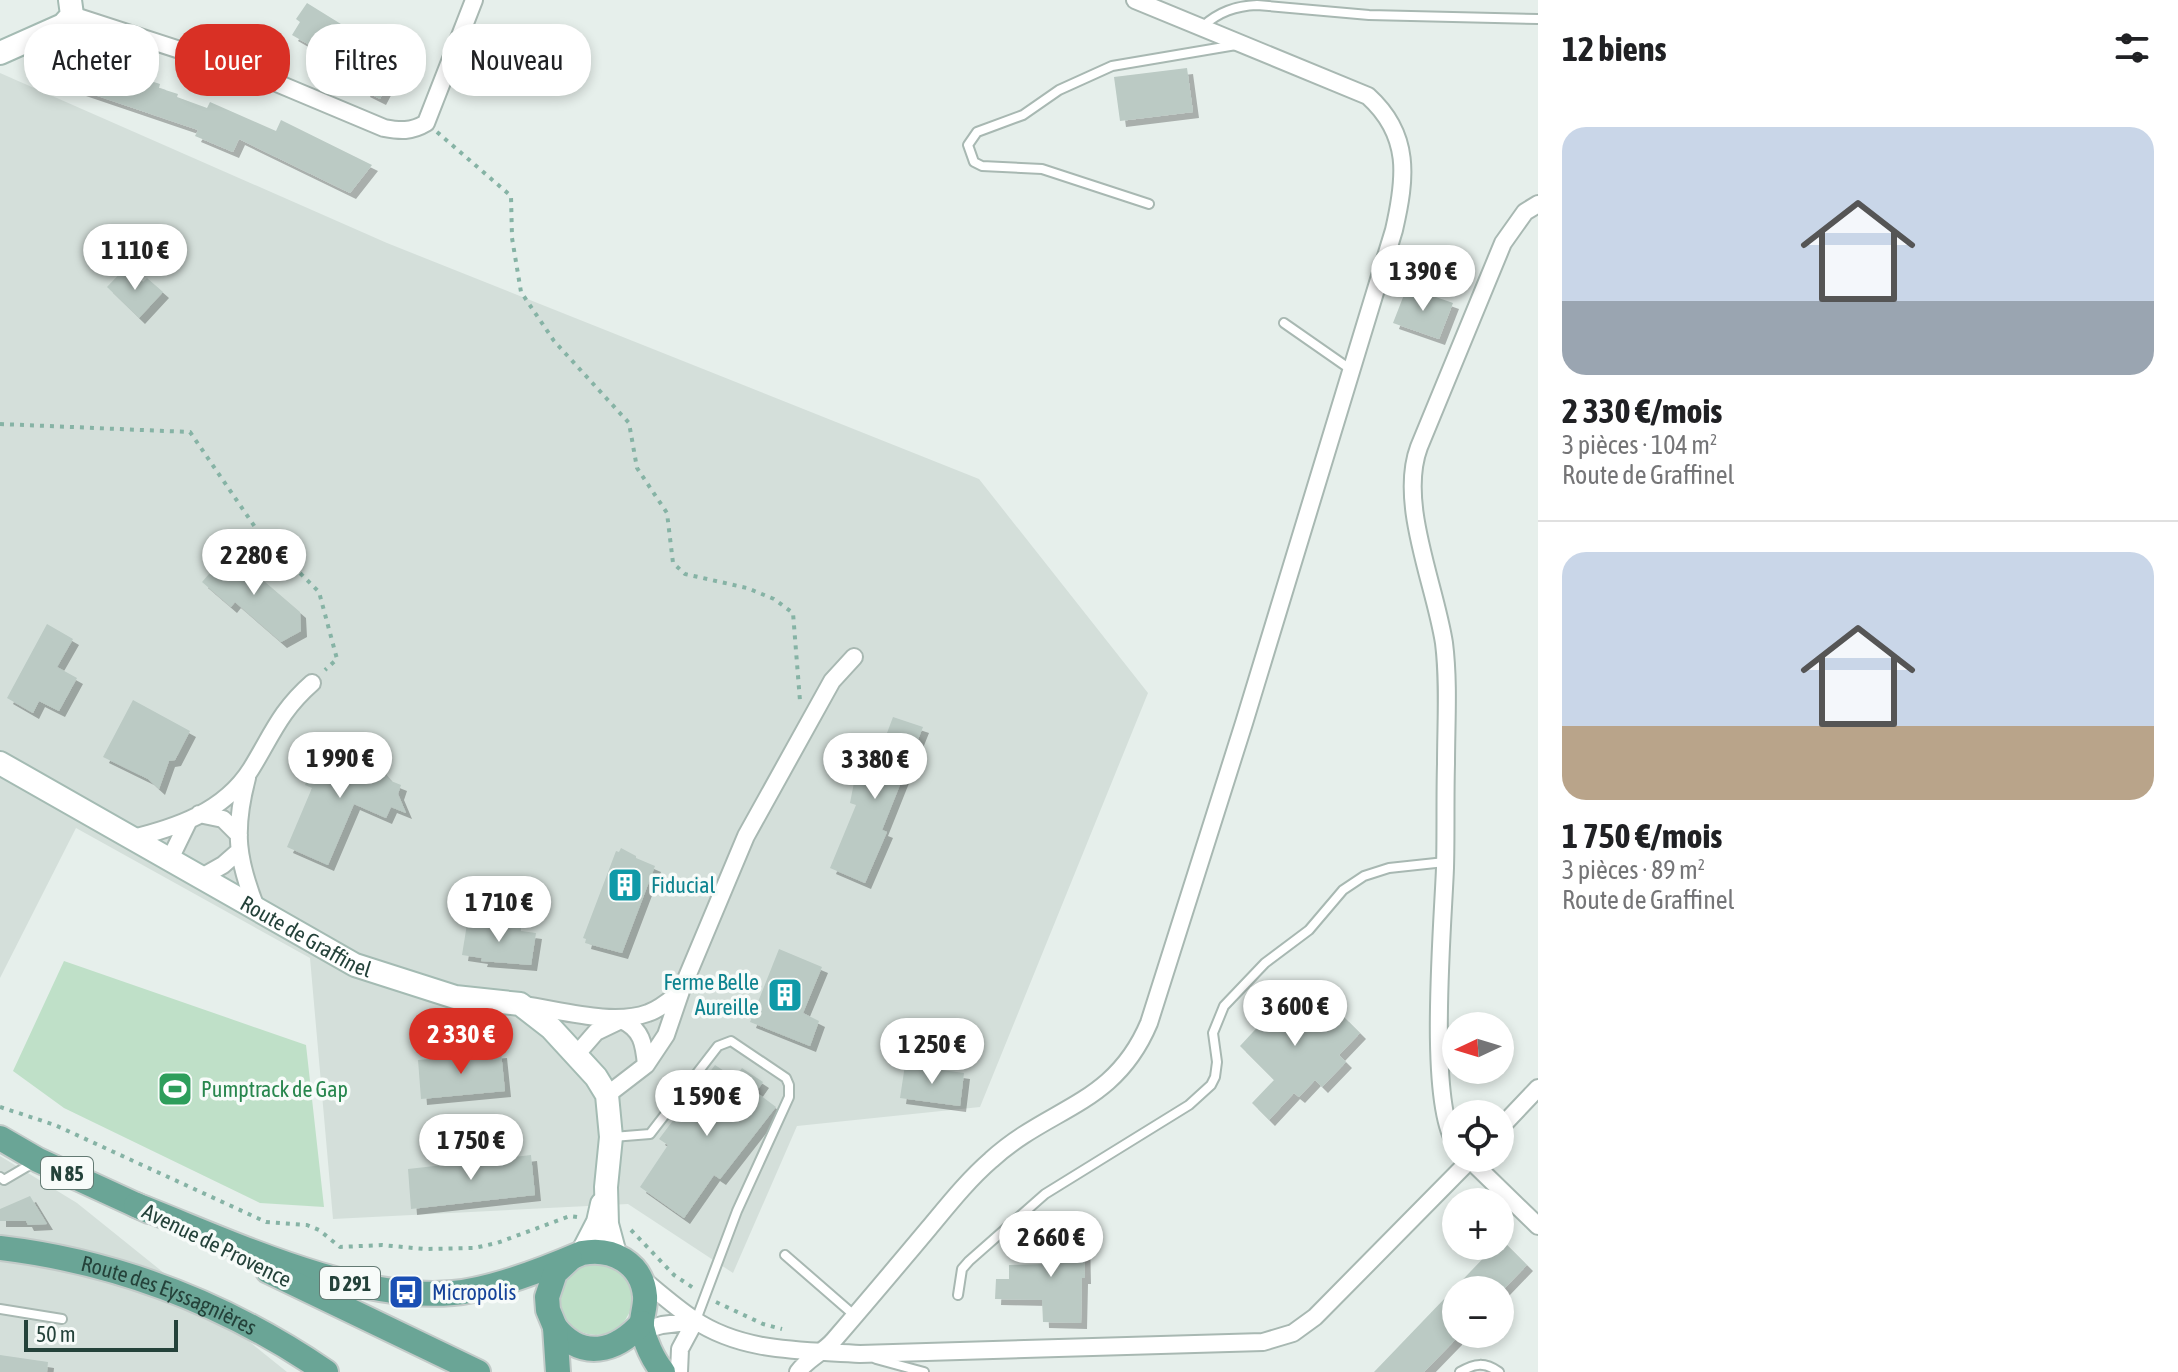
<!DOCTYPE html>
<html lang="fr">
<head>
<meta charset="utf-8">
<style>
  :root { --surface:#fff; --page:#f6f6f6; --text:#202124; --muted:#757577; --line:#e0e0e0; --accent:#d93025 }
  body { margin:0; font-family:"Asap Condensed",sans-serif; background:var(--page); color:var(--text); height:100vh; display:flex; flex-direction:column; font-size:30px; white-space:nowrap }
  * { box-sizing:border-box; margin:0 }
  p { font-size:26px; color:var(--muted) }
  .icon { flex:none; width:44px; height:44px; fill:none; stroke:currentColor; stroke-width:2; stroke-linecap:round; stroke-linejoin:round }
  .map { position:relative; flex:1; overflow:hidden }
  .details { display:flex; flex-direction:column; background:var(--surface); width:640px }
  .details>* { flex:none }
  .top-card { position:absolute; left:24px; top:24px; width:760px; height:72px; display:flex; gap:16px }
  .needle { width:52px; rotate:266deg }
  .tools { position:absolute; left:1442px; top:1012px; display:grid; gap:16px }
  .tools a { display:grid; place-items:center; width:72px; height:72px; border-radius:50%; background:var(--surface); box-shadow:0 4px 12px #0003; font-size:40px }
  .scale { position:absolute; left:24px; bottom:20px; width:154px; box-sizing:border-box; padding-left:8px; border:4px solid #24423a; border-top:0; font-size:22px; line-height:28px; white-space:nowrap; color:#24423a; -webkit-text-stroke:6px #f7fbf9; paint-order:stroke }
  .price { position:absolute; translate:-50% -68px; padding:0 18px; border-radius:28px; background:#fff; color:#222; font-size:26px; line-height:52px; filter:drop-shadow(0 2px 4px #0008) }
  .price::after { content:''; position:absolute; left:50%; top:48px; width:24px; height:18px; margin-left:-12px; background:inherit; clip-path:polygon(0 0,100% 0,50% 100%) }
  .price.current { background:var(--accent); color:#fff }
  ul { padding:0; list-style:none }
  li { display:grid; align-content:center; gap:16px; height:424px; padding:0 24px }
  li+li { border-top:2px solid var(--line) }
  li span { display:grid; place-items:center; height:248px; border-radius:24px; color:#555 }
  li>.icon { margin-inline-start:auto }
  span .icon { width:144px; height:144px; fill:#fffc; stroke-width:1 }
  li b { font-size:34px }
  h2 { display:flex; justify-content:space-between; align-items:center; height:96px; padding:0 24px; font-size:34px }
  .pill { padding:0 28px; border-radius:32px; background:var(--surface); box-shadow:0 4px 12px #0003; font-size:28px; line-height:72px }
  .pill.current { background:var(--accent); color:#fff }
  main { display:flex; flex:1; min-height:0 }
  .map>svg:first-child { display:block }
  .built { fill:#d4dfda }
  .green { fill:#bfe0c8 }
  .building { fill:#bbcac4; filter:url(#shadow) }
  .lines { fill:none; stroke-linecap:round; stroke-linejoin:round }
  .lane-casing { stroke:#a8b8b2; stroke-width:12 }
  .street-casing { stroke:#a8b8b2; stroke-width:20 }
  .secondary-casing { stroke:#a4bbb3; stroke-width:26 }
  .primary-casing { stroke:#c2cac8; stroke-width:28 }
  .path { stroke:#86b3a5; stroke-width:4; stroke-dasharray:4 6; stroke-linecap:butt }
  .lane { stroke:#fff; stroke-width:8 }
  .street { stroke:#fff; stroke-width:16 }
  .secondary { stroke:#fff; stroke-width:22 }
  .primary { stroke:#6aa596; stroke-width:24 }
  .labels { text-anchor:middle; dominant-baseline:central; stroke-width:7; stroke-linejoin:round; paint-order:stroke }
  .shield { fill:#f7fbf9; stroke:#637a73; stroke-width:2 }
  .shield-label { font-size:20px; font-weight:bold; fill:#24423a }
  .culture-label { font-size:22px; fill:#0d838f; stroke:#f7fbf9; text-anchor:start }
  .street-label { font-size:22px; fill:#24423a; stroke:#f7fbf9 }
  .leisure-label { font-size:22px; fill:#27864d; stroke:#f7fbf9; text-anchor:start }
  .transit-label { font-size:22px; fill:#164399; stroke:#f7fbf9; text-anchor:start }
</style>
</head>
<body>
<main>
<div class="map">
<svg width="1538" height="1372" viewBox="0 0 1538 1372">
  <defs>
    <filter id="shadow"><feDropShadow dx="6" dy="6" stdDeviation="0" flood-color="#0004"/></filter>
  </defs>
  <rect width="100%" height="100%" fill="#e6efeb"/>
  <!-- built -->
  <path class="built" d="M 0,73 L 387,243 L 979,479 L 1148,693 L 980,1107 L 797,1126 L 733,1273 L 628,1204 L 333,1219 L 310,958 L 76,828 L 0,978 Z
    M 0,1156 L 77,1203 L 287,1372 L 0,1372 Z"/>
  <!-- green -->
  <path class="green" d="M 64,961 L 306,1045 L 324,1207 L 260,1203 L 64,1108 L 13,1071 Z
    M560 1299a36 36 0 1 1 72 0a36 36 0 1 1-72 0Z"/>
  <!-- building -->
  <path class="building" d="M 307,3 L 349,29 L 333,54 L 327,51 L 325,54 L 292,35 L 300,22 L 296,19 Z
    M 88,67 L 122,75 L 123,72 L 160,84 L 159,88 L 178,94 L 177,97 L 207,108 L 210,102 L 276,131 L 281,120 L 372,165 L 350,193 L 239,139 L 233,152 L 195,136 L 198,130 L 80,90 L 81,86 L 77,84 L 82,70 L 86,71 Z
    M 1187,68 L 1193,112 L 1120,121 L 1114,77 Z
    M 374,71 L 390,80 L 380,99 L 364,91 Z
    M 127,266 L 143,282 L 147,278 L 163,292 L 139,318 L 107,287 Z
    M 1407,287 L 1453,303 L 1439,339 L 1393,323 Z
    M 229,551 L 300,612 L 301,631 L 281,642 L 235,602 L 231,607 L 202,582 Z
    M 47,624 L 73,639 L 57,667 L 77,678 L 59,711 L 39,701 L 33,713 L 7,698 Z
    M 133,700 L 190,731 L 175,760 L 169,761 L 159,789 L 148,779 L 103,757 Z
    M 893,717 L 923,727 L 882,830 L 887,832 L 865,883 L 830,868 L 856,805 L 850,803 L 858,762 L 875,765 Z
    M 344,744 L 370,757 L 391,781 L 401,785 L 398,794 L 406,813 L 391,807 L 386,818 L 354,804 L 328,865 L 287,847 L 312,788 L 305,785 L 319,750 L 339,757 Z
    M 621,848 L 636,856 L 636,858 L 655,866 L 622,953 L 585,943 L 586,939 L 583,938 L 616,851 L 619,852 Z
    M 483,921 L 521,927 L 521,931 L 536,933 L 531,965 L 481,961 L 482,958 L 462,955 L 467,924 L 482,926 Z
    M 779,949 L 822,967 L 803,1013 L 819,1021 L 810,1046 L 750,1022 Z
    M 1301,981 L 1317,998 L 1307,1009 L 1329,1031 L 1343,1016 L 1360,1033 L 1339,1055 L 1346,1062 L 1322,1087 L 1315,1080 L 1299,1097 L 1294,1093 L 1269,1120 L 1252,1103 L 1274,1080 L 1240,1046 L 1264,1020 L 1255,1012 L 1274,992 L 1282,999 Z
    M 501,1052 L 505,1091 L 421,1099 L 418,1060 Z
    M 715,1065 L 735,1078 L 742,1068 L 763,1082 L 756,1092 L 776,1107 L 720,1179 L 714,1175 L 684,1218 L 640,1187 L 668,1145 L 659,1139 Z
    M 905,1065 L 964,1073 L 960,1106 L 900,1098 Z
    M 531,1155 L 535,1195 L 411,1209 L 408,1169 Z
    M 30,1196 L 47,1224 L 28,1225 L 26,1221 L 0,1221 L 0,1209 Z
    M 1045,1233 L 1084,1233 L 1085,1278 L 1082,1278 L 1081,1323 L 1043,1322 L 1042,1300 L 995,1299 L 996,1279 L 1009,1279 L 1009,1265 L 1045,1264 Z
    M 1501,1239 L 1527,1265 L 1503,1290 L 1456,1290 L 1456,1339 L 1424,1372 L 1374,1372 L 1495,1246 L 1500,1246 Z
    M 0,1355 L 48,1362 L 47,1372 L 0,1372 Z"/>
  <g class="lines">
    <defs>
      <path id="lane" d="M 1203,26 C 1219,12 1235,6 1257,5 L 1369,15 L 1538,19
        M 1149,204 L 1042,169 L 982,166 L 974,162 L 968,145 L 977,132 L 1023,115 L 1059,90 L 1112,66 L 1236,45
        M 1284,323 L 1350,369
        M 613,1137 L 650,1134 L 718,1046 L 731,1041 L 786,1078 L 789,1085 L 789,1097 L 737,1211 L 696,1320
        M 0,1177 L 4,1180 L 33,1163
        M 785,1255 L 854,1315
        M 958,1295 L 962,1269 L 969,1261 L 1045,1194 L 1189,1105 L 1211,1085 L 1215,1077 L 1217,1062 L 1213,1033 L 1224,1006 L 1265,963 L 1309,930 L 1343,890 L 1364,876 L 1389,868 L 1445,862
        M 0,1309 L 62,1319
        M 876,1359 L 924,1372
        M 1460,1372 C 1475,1363 1485,1362 1499,1372"/>
      <path id="street" d="M 72,15 L 260,76 L 384,128 C 400,131 411,132 426,123 L 474,0
        M 247,778 C 233,831 237,860 257,910
        M 199,814 L 223,819 L 239,835
        M 129,839 C 175,828 224,812 251,769 C 272,735 280,711 312,683
        M 169,861 L 188,822
        M 200,878 L 223,865 L 239,851
        M 523,1005 C 560,1010 613,1026 648,1013 C 660,1009 670,1000 680,992
        M 621,1020 C 642,1029 644,1044 646,1065
        M 576,1055 L 596,1032 L 621,1020
        M 607,1095 L 646,1065 L 666,1035 L 681,991 L 746,836 L 832,681 L 854,657
        M 1500,1128 L 1538,1088
        M 1456,1144 C 1427,1104 1443,923 1445,868 C 1446,833 1445,799 1446,764 C 1446,724 1449,683 1444,643 C 1435,584 1398,503 1419,447 L 1503,243 L 1525,212 L 1538,204
        M 1468,1158 L 1538,1226
        M 640,1277 C 657,1291 675,1307 693,1319 C 743,1353 803,1350 860,1354 L 1263,1342 L 1293,1333 L 1315,1317 L 1472,1158
        M 634,1333 L 662,1325 L 695,1321
        M 679,1372 L 680,1349 L 695,1321
        M 798,1372 C 807,1359 824,1352 834,1340 C 866,1303 898,1265 929,1228 C 949,1204 968,1180 991,1160 C 1050,1106 1114,1106 1149,1023 L 1244,723 L 1394,230 C 1406,178 1411,135 1368,96 L 1135,0"/>
      <g id="secondary">
        <path d="M 0,53 L 63,25 L 72,15 L 70,0"/>
        <path id="s1" d="M 0,763 L 355,965 L 455,997 L 520,1004 L 551,1028 L 596,1077 L 607,1095 L 611,1137 L 606,1187 L 607,1224 L 615,1254"/>
        <path d="M 582,1253 L 598,1222 L 602,1204"/>
      </g>
      <g id="primary">
        <path d="M 0,1138 L 38,1160 L 149,1211"/>
        <path d="M 136,1205 C 229,1241 353,1302 453,1293 C 490,1290 547,1268 582,1253 C 612,1247 642,1263 645,1296 C 646,1306 641,1317 642,1327 C 645,1342 653,1360 663,1372"/>
        <path id="s2" d="M 0,1248 C 118,1262 228,1305 326,1372"/>
        <path d="M 268,1271 L 478,1372"/>
        <path d="M 555,1327 C 582,1361 616,1352 642,1323"/>
        <path d="M 558,1372 L 555,1327 L 548,1310 L 547,1297 L 555,1273 L 570,1259"/>
      </g>
    </defs>
    <!-- lane casing -->
    <use href="#lane" class="lane-casing"/>
    <!-- street casing -->
    <use href="#street" class="street-casing"/>
    <!-- secondary casing -->
    <use href="#secondary" class="secondary-casing"/>
    <!-- primary casing -->
    <use href="#primary" class="primary-casing"/>
    <!-- path -->
    <path class="path" d="M 437,132 L 511,196 L 512,238 L 521,292 L 554,341 L 629,423 L 637,468 L 667,513 L 673,563 L 685,574 L 747,588 L 774,599 L 793,613 L 800,701
      M 0,424 L 190,432 L 257,530 L 319,592 L 337,659 L 325,670
      M 0,1107 L 55,1125 L 266,1222 L 307,1225 L 319,1230 L 340,1247 L 382,1245 L 424,1249 L 474,1248 L 497,1243 L 570,1216 L 577,1217
      M 631,1230 L 674,1275 L 695,1289
      M 716,1302 L 763,1324 L 782,1329"/>
    <!-- lane -->
    <use href="#lane" class="lane"/>
    <!-- street -->
    <use href="#street" class="street"/>
    <!-- secondary -->
    <use href="#secondary" class="secondary"/>
    <!-- primary -->
    <use href="#primary" class="primary"/>
  </g>
  <!-- icons -->
  <defs>
    <symbol id="building-square" viewBox="-11 -11 22 22"><rect x="-9" y="-9" width="18" height="18" rx="4" fill="#0f9aa8" stroke="#f7fbf9"/><path d="M-4-6H4V6H1V3H-1V6H-4ZM-2.5-4.3h1.7v1.8h-1.7ZM.8-4.3h1.7v1.8H.8ZM-2.5-1h1.7V.8h-1.7ZM.8-1h1.7V.8H.8Z" fill="#fff"/></symbol>
    <symbol id="stadium-square" viewBox="-11 -11 22 22"><rect x="-9" y="-9" width="18" height="18" rx="4" fill="#2e9e5b" stroke="#f7fbf9"/><path d="M0-5a6.5 5 0 1 0 0 10a6.5 5 0 1 0 0-10ZM-3.5-1.8h7v3.6h-7Z" fill="#fff"/></symbol>
    <symbol id="bus-square" viewBox="-11 -11 22 22"><rect x="-9" y="-9" width="18" height="18" rx="4" fill="#1a4fb4" stroke="#f7fbf9"/><path d="M-5-6H5V4H4V6H2V4H-2V6H-4V4H-5ZM-3.5-4V0h7V-4ZM-3.5 1.2v1.5H-2V1.2ZM2 1.2v1.5H3.5V1.2Z" fill="#fff"/></symbol>
  </defs>
  <g fill-rule="evenodd">
    <use href="#building-square" x="605" y="865" width="40" height="40"/>
    <use href="#building-square" x="765" y="975" width="40" height="40"/>
    <use href="#stadium-square" x="155" y="1069" width="40" height="40"/>
    <use href="#bus-square" x="386" y="1272" width="40" height="40"/>
  </g>
  <g class="labels">
    <!-- shield labels -->
    <g class="shield">
      <rect x="41" y="1157" width="52" height="32" rx="6"/>
      <rect x="320" y="1267" width="60" height="32" rx="6"/>
    </g>
    <g class="shield-label">
      <text x="67" y="1173">N 85</text>
      <text x="350" y="1283">D 291</text>
    </g>
    <!-- culture labels -->
    <g class="culture-label">
      <text x="651" y="885">Fiducial</text>
      <text x="759" y="982" text-anchor="end">Ferme Belle<tspan x="759" dy="25">Aureille</tspan></text>
    </g>
    <!-- street labels -->
    <g class="street-label">
      <text stroke="none"><textPath href="#s1" startOffset="352">Route de Graffinel</textPath></text>
      <text transform="translate(217 1245) rotate(26)">Avenue de Provence</text>
      <text stroke="none"><textPath href="#s2" startOffset="176">Route des Eyssagnières</textPath></text>
    </g>
    <!-- leisure labels -->
    <g class="leisure-label">
      <text x="201" y="1089">Pumptrack de Gap</text>
    </g>
    <!-- transit labels -->
    <g class="transit-label">
      <text x="432" y="1292">Micropolis</text>
    </g>
  </g>
</svg>
<div class="tools">
<a><svg class="needle" viewBox="-14 -14 28 28"><path d="M0-13l5 13h-10z" fill="#e53935"/><path d="M0 13l5-13h-10z" fill="#757577"/></svg></a>
<a><svg class="icon" aria-label="locate" viewBox="0 0 24 24"><circle cx="12" cy="12" r="6"/><path d="M12 2v4M12 18v4M2 12h4M18 12h4"/></svg></a>
<a>+</a>
<a>−</a>
</div>
<div class="scale">50 m</div>
<b class="price" style="left:135px;top:292px">1 110 €</b>
<b class="price" style="left:1423px;top:313px">1 390 €</b>
<b class="price" style="left:254px;top:597px">2 280 €</b>
<b class="price" style="left:340px;top:800px">1 990 €</b>
<b class="price" style="left:875px;top:801px">3 380 €</b>
<b class="price" style="left:499px;top:944px">1 710 €</b>
<b class="price" style="left:1295px;top:1048px">3 600 €</b>
<b class="price current" style="left:461px;top:1076px">2 330 €</b>
<b class="price" style="left:932px;top:1086px">1 250 €</b>
<b class="price" style="left:707px;top:1138px">1 590 €</b>
<b class="price" style="left:471px;top:1182px">1 750 €</b>
<b class="price" style="left:1051px;top:1279px">2 660 €</b>
<div class="top-card">
<a class="pill">Acheter</a>
<a class="pill current">Louer</a>
<a class="pill">Filtres</a>
<a class="pill">Nouveau</a>
</div>
</div>
<section class="details">
<h2>12 biens<svg class="icon" aria-label="filters" viewBox="0 0 24 24"><path d="M4 7h16M4 17h16"/><circle cx="9" cy="7" r="2"/><circle cx="15" cy="17" r="2"/></svg></h2>
<ul>
<li><span style="background:linear-gradient(#c9d6e8 70%,#9aa5b1 0)"><svg class="icon" aria-label="home" viewBox="0 0 24 24"><path d="M3 11l9-7 9 7M6 9v11h12V9"/></svg></span><div><b>2 330 €/mois</b><p>3 pièces · 104 m²</p><p>Route de Graffinel</p></div></li>
<li><span style="background:linear-gradient(#c9d6e8 70%,#b9a48a 0)"><svg class="icon" aria-label="home" viewBox="0 0 24 24"><path d="M3 11l9-7 9 7M6 9v11h12V9"/></svg></span><div><b>1 750 €/mois</b><p>3 pièces · 89 m²</p><p>Route de Graffinel</p></div></li>
</ul>
</section>
</main>
</body>
</html>
